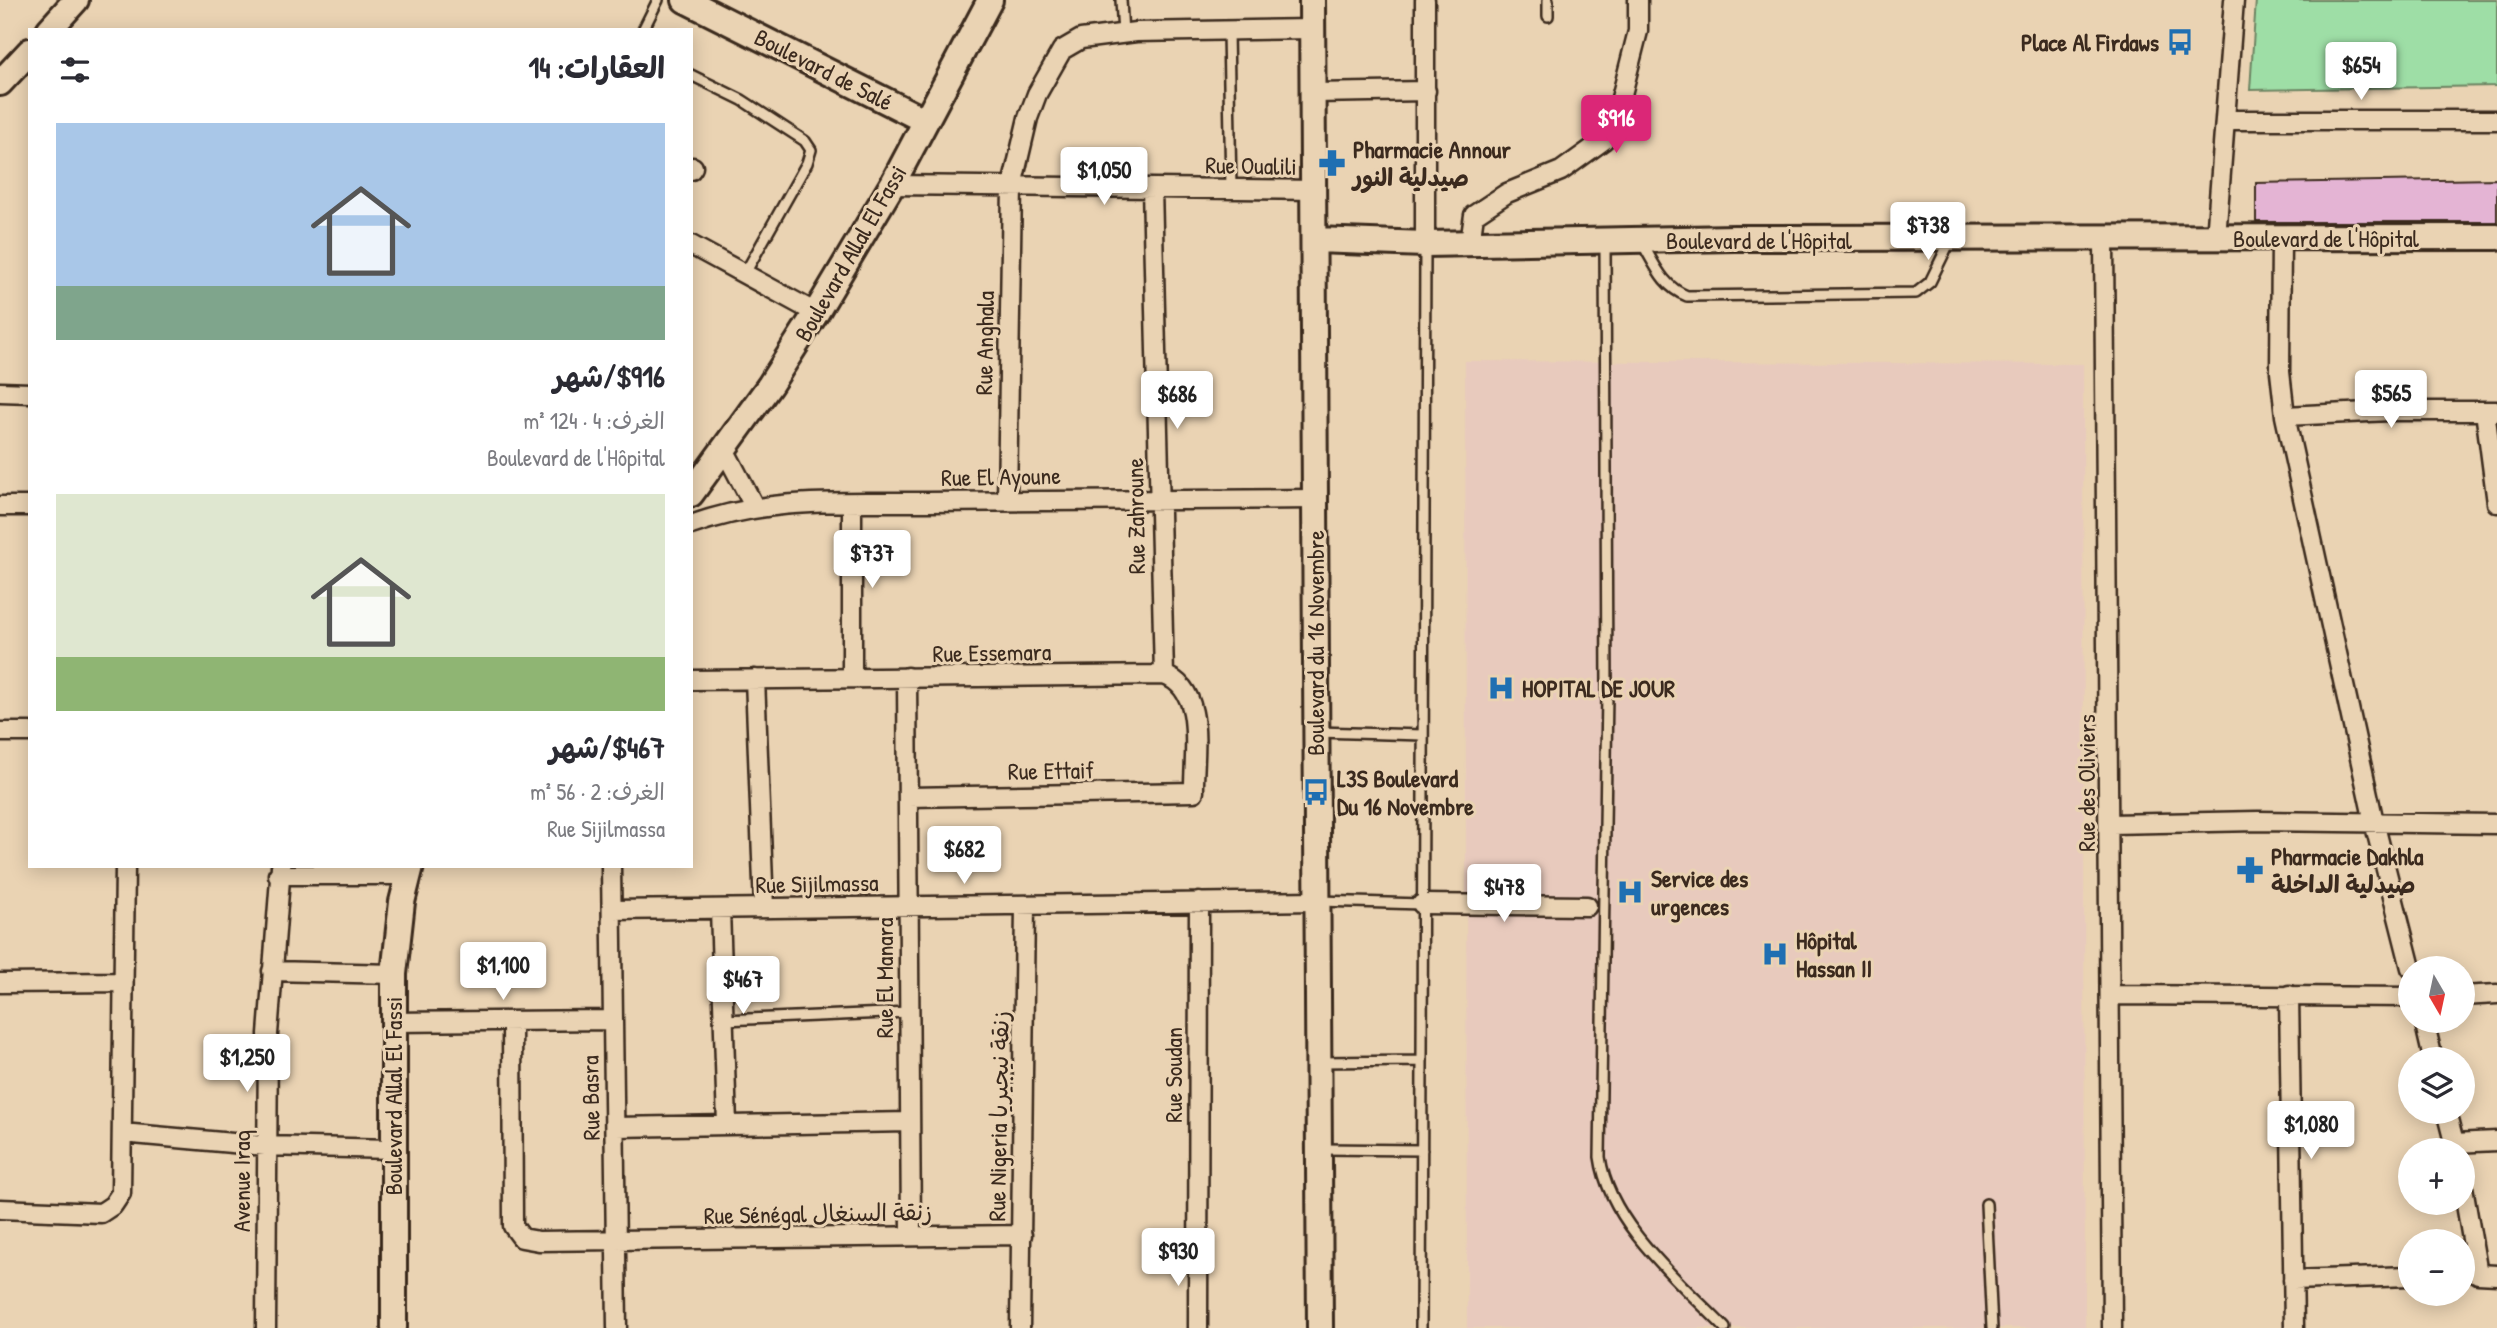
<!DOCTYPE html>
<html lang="ar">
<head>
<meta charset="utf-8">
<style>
  :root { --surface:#fff; --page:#f7f7f7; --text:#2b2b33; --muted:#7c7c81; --accent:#db2777 }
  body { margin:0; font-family:"Patrick Hand","Playpen Sans Arabic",sans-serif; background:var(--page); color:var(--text); direction:rtl; height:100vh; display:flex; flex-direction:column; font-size:26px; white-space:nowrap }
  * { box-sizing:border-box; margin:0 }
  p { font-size:23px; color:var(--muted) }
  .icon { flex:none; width:38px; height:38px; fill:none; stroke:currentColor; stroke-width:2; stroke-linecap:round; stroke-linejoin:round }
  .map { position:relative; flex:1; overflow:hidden; direction:ltr }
  .details { position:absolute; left:28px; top:28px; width:665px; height:840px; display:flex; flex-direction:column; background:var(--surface); border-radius:0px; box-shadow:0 4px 18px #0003; direction:rtl }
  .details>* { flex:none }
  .needle { width:46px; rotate:171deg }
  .buttons { position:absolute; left:2398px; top:956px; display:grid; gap:14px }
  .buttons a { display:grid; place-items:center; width:77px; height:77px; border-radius:50%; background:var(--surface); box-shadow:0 4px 18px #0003; font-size:35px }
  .price { position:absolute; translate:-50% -60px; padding:0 16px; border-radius:7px; background:#fff; color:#222; font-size:23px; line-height:46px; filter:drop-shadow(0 2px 4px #0008) }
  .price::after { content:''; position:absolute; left:50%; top:42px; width:21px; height:16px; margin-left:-10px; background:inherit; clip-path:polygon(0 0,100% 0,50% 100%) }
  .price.current { background:var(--accent); color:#fff }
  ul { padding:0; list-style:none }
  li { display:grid; align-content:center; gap:14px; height:371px; padding:0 28px }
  li span { display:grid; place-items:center; height:217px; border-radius:0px; color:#555 }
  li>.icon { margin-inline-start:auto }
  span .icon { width:126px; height:126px; fill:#fffc; stroke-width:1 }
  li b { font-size:30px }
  h2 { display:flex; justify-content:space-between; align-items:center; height:84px; padding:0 28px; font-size:30px }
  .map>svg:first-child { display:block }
  .built { fill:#e8cabd }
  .green { fill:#9edea6; stroke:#6c8462; stroke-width:2 }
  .building { fill:#e4b4d4; stroke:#3b2a1e; stroke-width:2 }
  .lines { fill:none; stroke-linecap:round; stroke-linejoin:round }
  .lane-casing { stroke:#3b2a1e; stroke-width:14 }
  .street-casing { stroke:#3b2a1e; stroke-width:23 }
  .secondary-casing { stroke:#3b2a1e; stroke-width:30 }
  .lane { stroke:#ead3b3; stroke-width:9 }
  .street { stroke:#ead3b3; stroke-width:18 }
  .secondary { stroke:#ead3b3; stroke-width:24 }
  .labels { text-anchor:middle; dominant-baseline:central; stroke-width:6; stroke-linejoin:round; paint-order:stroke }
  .poi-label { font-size:24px; font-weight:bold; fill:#3b2a1e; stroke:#ead3b3; text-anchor:start }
  .street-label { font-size:24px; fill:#3b2a1e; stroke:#ead3b3 }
</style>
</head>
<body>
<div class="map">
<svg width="2497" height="1328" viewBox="0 0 2497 1328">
  <rect width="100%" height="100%" fill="#ead3b3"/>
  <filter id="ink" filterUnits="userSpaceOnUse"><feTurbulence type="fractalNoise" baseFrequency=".0143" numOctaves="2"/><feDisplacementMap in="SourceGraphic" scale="14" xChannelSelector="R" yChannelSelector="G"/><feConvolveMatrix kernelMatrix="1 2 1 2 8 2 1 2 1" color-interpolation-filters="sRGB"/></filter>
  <g filter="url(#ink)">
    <!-- built -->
    <path class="built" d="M 1465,361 L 2083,364 L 2085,1328 L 1467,1328 Z"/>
    <!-- green -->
    <path class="green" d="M 2256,0 L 2497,0 L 2497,86 L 2250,90 Z"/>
    <!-- building -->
    <path class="building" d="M 2497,179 L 2497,222 L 2256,222 L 2256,183 Z"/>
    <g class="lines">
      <defs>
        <path id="lane" d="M 1121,0 L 1123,34
          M 1548,0 L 1548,16
          M 643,30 L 658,0
          M 1228,32 L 1231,189
          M 691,75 L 742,100 L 805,141 L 811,150 L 807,163 L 744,275
          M 1605,243 L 1607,694 L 1600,1157 C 1609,1224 1680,1282 1725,1328
          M 1642,243 C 1655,265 1663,287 1687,296 L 1916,293 L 1930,282 L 1950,241
          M 1317,732 L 1423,735
          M 1319,901 L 1422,904
          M 723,1020 L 909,1012
          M 1319,1062 L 1422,1061
          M 1322,1149 L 1422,1150
          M 1986,1204 L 1992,1328
          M 1421,1328 L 1425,245"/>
        <path id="street" d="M 1314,93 L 1426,91
          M 2226,120 L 2497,120
          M 691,170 L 693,167
          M 892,185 L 1315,190
          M 1152,188 L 1164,675
          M 2216,238 L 2234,0
          M 2104,239 L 2112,1328
          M 2281,239 L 2280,372 L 2285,416 L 2374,822 L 2411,968
          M 1470,243 L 1474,215 L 1507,193 L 1561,171 L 1604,140 L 1618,110 L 1638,31 L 1638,0
          M 1425,244 L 1425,0
          M 691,245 L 816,313
          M 0,392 L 30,393
          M 2485,411 L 2497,503
          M 2285,416 L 2390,411 L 2497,411
          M 724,449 L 754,506
          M 1007,500 L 1012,186 L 1028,118 L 1037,94 L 1062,50 L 1081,39 L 1136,32 L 1313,29
          M 852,503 L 852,677
          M 0,506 L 30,506
          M 691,525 C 772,496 843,503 927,502 C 1056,500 1185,501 1314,499
          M 907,677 L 911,1236
          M 755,679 L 764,908
          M 691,680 L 1164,675 C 1207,690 1193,755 1194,792 L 908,797
          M 0,732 L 30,732
          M 2110,824 L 2258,821 L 2497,824
          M 611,866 L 617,1328
          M 278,875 L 406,875
          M 1422,904 L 1587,906
          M 720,909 L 727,1125
          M 612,910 L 1316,901
          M 272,971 L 394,974
          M 0,983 L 123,982
          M 2111,995 L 2410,997
          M 2289,995 L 2294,1328
          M 2462,996 L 2497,994
          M 2424,1020 L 2433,1059
          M 512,1021 L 513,1226 L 522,1238 L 539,1241 L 1022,1235
          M 393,1022 L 612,1020
          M 2446,1111 L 2456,1150
          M 616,1127 L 910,1122
          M 122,1133 L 265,1146 L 392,1149
          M 2454,1143 L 2497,1141
          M 2462,1181 L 2478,1274 L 2497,1275
          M 0,1209 L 101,1213 L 113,1205 L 121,1193 L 125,866
          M 2293,1280 L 2410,1276
          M 266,1328 L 268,1034 L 281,866
          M 1020,1328 L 1025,905
          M 1198,1328 L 1199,902"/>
        <path id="secondary" d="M 685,0 L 924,120
          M 1312,0 L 1320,1328
          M 49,30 L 76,0
          M 0,83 L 30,51
          M 1316,240 L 1425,244 L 1734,238 L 2497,237
          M 691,494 L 770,385 L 816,313 L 892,185 L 990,0
          M 394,1328 L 394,974 L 402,902 L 411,866"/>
      </defs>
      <!-- lane casing -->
      <use href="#lane" class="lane-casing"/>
      <!-- street casing -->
      <use href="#street" class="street-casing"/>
      <!-- secondary casing -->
      <use href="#secondary" class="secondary-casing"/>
      <!-- lane -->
      <use href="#lane" class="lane"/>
      <!-- street -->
      <use href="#street" class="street"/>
      <!-- secondary -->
      <use href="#secondary" class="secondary"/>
    </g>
  </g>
  <!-- icons -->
  <defs>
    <symbol id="bus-bare" viewBox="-9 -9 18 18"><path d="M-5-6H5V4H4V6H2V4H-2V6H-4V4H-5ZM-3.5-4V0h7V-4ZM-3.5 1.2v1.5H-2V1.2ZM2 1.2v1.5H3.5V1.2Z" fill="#1f6fb2" stroke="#ead3b3" stroke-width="2.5" paint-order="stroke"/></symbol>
    <symbol id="pharmacy-bare" viewBox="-9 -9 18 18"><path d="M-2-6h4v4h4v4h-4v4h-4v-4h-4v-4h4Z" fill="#1f6fb2" stroke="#ead3b3" stroke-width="2.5" paint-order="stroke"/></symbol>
    <symbol id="hospital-bare" viewBox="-9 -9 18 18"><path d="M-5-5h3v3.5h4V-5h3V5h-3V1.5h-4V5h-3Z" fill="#1f6fb2" stroke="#ead3b3" stroke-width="2.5" paint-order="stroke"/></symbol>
  </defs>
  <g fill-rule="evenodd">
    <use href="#bus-bare" x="2161" y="23" width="38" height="38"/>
    <use href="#pharmacy-bare" x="1313" y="144" width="38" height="38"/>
    <use href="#hospital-bare" x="1482" y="669" width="38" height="38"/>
    <use href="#bus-bare" x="1297" y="773" width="38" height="38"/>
    <use href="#pharmacy-bare" x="2231" y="851" width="38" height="38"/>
    <use href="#hospital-bare" x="1611" y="873" width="38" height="38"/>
    <use href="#hospital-bare" x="1756" y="935" width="38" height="38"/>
  </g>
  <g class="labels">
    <!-- poi labels -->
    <g class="poi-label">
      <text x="2159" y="42" text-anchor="end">Place Al Firdaws</text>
      <text x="1353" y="149">Pharmacie Annour<tspan x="1353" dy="28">صيدلية النور</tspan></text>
      <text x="1522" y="688">HOPITAL DE JOUR</text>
      <text x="1337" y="778">L3S Boulevard<tspan x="1337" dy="28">Du 16 Novembre</tspan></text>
      <text x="2271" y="856">Pharmacie Dakhla<tspan x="2271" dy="28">صيدلية الداخلة</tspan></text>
      <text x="1651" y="878">Service des<tspan x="1651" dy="28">urgences</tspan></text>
      <text x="1796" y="940">Hôpital<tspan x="1796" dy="28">Hassan II</tspan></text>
    </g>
    <!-- street labels -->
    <g class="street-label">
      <text transform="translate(824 69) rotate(27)">Boulevard de Salé</text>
      <text transform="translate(1251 165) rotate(1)">Rue Oualili</text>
      <text x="2326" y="238">Boulevard de l'Hôpital</text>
      <text x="1759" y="240">Boulevard de l'Hôpital</text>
      <text transform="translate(850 253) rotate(-60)">Boulevard Allal El Fassi</text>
      <text transform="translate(984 343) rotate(-89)">Rue Anghala</text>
      <text transform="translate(1001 476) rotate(-1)">Rue El Ayoune</text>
      <text transform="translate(1135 516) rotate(-91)">Rue Zahroune</text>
      <text transform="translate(1315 643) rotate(-90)">Boulevard du 16 Novembre</text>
      <text transform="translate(992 652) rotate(-1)">Rue Essemara</text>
      <text transform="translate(1051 770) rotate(-1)">Rue Ettaif</text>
      <text transform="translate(2086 783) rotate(-90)">Rue des Oliviers</text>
      <text transform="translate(817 883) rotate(-1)">Rue Sijilmassa</text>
      <text transform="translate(884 978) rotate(-90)">Rue El Manara</text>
      <text transform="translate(1173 1075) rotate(-90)">Rue Soudan</text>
      <text transform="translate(393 1096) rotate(-90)">Boulevard Allal El Fassi</text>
      <text transform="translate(590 1098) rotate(-91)">Rue Basra</text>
      <text transform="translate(998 1116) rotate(-89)">Rue Nigeria زنقة نيجيريا</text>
      <text transform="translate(241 1181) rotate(-90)">Avenue Iraq</text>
      <text transform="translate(818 1213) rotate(-1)">Rue Sénégal زنقة السنغال</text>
    </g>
  </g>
</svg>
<div class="buttons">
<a><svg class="needle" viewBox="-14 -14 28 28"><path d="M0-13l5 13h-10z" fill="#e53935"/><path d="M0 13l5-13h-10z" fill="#7c7c81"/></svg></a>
<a><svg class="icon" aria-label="layers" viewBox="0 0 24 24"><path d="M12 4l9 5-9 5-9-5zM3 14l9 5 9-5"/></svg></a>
<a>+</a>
<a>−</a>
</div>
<b class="price" style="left:2361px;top:102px">$654</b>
<b class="price current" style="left:1616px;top:155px">$916</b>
<b class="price" style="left:1104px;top:207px">$1,050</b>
<b class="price" style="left:1928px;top:262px">$738</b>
<b class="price" style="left:2391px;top:430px">$565</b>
<b class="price" style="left:1177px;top:431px">$686</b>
<b class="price" style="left:872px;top:590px">$737</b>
<b class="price" style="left:964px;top:886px">$682</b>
<b class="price" style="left:1504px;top:924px">$478</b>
<b class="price" style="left:503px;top:1002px">$1,100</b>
<b class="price" style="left:743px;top:1016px">$467</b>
<b class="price" style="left:247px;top:1094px">$1,250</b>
<b class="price" style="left:2311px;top:1161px">$1,080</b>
<b class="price" style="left:1178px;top:1288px">$930</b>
<section class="details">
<h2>العقارات: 14<svg class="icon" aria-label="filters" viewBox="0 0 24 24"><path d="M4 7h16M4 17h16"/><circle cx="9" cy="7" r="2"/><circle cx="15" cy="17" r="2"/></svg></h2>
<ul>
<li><span style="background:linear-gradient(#a9c7e8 75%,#7fa58c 0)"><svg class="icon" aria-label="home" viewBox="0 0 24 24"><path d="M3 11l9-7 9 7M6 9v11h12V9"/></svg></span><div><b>$916/شهر</b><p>الغرف: 4 · 124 m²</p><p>Boulevard de l'Hôpital</p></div></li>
<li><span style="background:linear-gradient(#dfe7d0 75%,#8fb573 0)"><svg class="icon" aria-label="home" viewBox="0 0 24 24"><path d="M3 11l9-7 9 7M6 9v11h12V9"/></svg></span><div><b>$467/شهر</b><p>الغرف: 2 · 56 m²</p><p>Rue Sijilmassa</p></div></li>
</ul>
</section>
</div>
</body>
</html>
